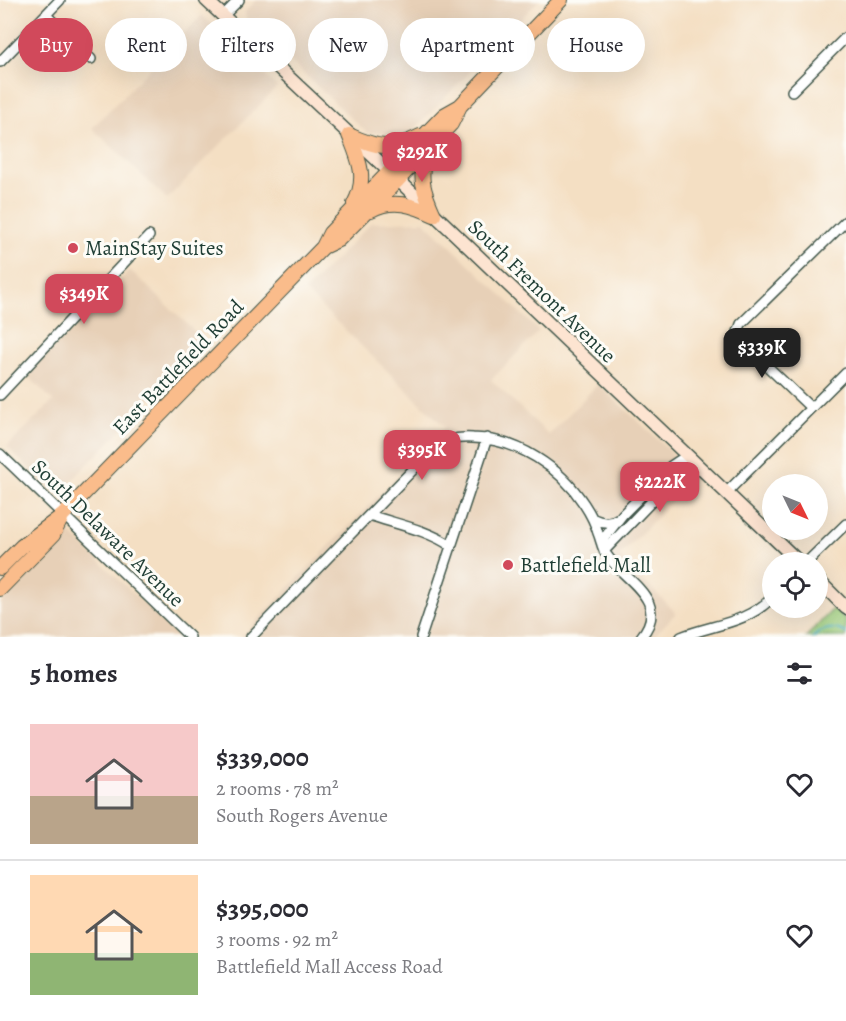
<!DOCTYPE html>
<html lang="en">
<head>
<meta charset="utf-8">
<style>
  :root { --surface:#fff; --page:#f2f2f3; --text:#2b2b33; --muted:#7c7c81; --line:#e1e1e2; --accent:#d1495b }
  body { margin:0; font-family:Alegreya,serif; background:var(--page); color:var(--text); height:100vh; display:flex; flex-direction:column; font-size:22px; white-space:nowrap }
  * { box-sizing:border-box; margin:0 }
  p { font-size:20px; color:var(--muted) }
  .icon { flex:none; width:33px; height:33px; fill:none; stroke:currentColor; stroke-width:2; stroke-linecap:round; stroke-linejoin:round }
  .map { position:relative; height:637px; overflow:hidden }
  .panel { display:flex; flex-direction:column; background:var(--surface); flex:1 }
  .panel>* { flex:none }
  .guide { position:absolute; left:18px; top:18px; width:810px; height:54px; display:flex; gap:12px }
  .needle { width:39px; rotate:133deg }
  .buttons { position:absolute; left:762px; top:474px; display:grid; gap:12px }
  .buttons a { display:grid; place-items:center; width:66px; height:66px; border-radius:50%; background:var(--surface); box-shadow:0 6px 24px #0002; font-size:30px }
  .price { position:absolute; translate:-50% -51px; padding:0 14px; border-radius:12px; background:var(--accent); color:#fff; font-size:20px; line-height:39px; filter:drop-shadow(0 2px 3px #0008) }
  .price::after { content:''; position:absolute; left:50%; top:36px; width:18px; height:14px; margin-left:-9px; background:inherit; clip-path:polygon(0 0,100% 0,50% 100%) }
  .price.active { background:#222; color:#fff }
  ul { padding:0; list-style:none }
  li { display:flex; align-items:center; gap:18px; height:150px; padding:0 30px }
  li+li { border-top:2px solid var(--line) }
  li span { display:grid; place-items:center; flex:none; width:168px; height:120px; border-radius:0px; color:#555 }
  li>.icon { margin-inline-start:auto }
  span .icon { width:72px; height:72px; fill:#fffc; stroke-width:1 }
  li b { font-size:26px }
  h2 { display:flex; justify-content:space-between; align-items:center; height:72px; padding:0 30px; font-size:26px }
  .pill { padding:0 21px; border-radius:27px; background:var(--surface); box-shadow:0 6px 24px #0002; font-size:21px; line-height:54px }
  .pill.active { background:var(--accent); color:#fff }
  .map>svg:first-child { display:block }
  .built { fill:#e7d0b7 }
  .green { fill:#99c877; stroke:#5c8256; stroke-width:1.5 }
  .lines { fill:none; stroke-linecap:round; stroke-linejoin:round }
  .stream { stroke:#43abc3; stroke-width:2 }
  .minor-casing { stroke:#3f5549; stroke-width:12 }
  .secondary-casing { stroke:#3f5549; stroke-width:15 }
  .primary-casing { stroke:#3f5549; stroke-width:16 }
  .minor { stroke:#fff; stroke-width:9 }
  .secondary { stroke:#fde4d1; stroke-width:12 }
  .primary { stroke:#fabc8b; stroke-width:14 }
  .poi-dot { fill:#d1495b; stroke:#fdfcf7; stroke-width:2 }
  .labels { text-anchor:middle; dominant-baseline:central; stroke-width:6; stroke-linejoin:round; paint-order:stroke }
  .poi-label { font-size:21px; fill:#1f3d34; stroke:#fdfcf7; text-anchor:start }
  .street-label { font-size:21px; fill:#1f3d34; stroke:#fdfcf7 }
</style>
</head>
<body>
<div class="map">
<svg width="846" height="637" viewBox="0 0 846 637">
  <rect width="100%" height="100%" fill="#fdfcf7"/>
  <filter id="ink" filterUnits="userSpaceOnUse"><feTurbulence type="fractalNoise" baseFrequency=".0167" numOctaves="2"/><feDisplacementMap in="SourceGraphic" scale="12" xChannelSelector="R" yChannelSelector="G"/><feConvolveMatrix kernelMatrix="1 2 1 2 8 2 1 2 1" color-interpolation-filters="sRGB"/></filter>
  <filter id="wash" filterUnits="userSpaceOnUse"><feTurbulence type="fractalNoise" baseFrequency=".008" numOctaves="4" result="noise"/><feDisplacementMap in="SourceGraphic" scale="24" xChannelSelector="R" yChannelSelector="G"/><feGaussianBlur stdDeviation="1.35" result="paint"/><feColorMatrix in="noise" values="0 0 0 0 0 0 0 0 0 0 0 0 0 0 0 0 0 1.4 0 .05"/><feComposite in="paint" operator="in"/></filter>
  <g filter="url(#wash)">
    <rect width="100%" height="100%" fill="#f4dfc3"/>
    <!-- built -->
    <path class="built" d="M 256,0 L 539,0 L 411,133 L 367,133 L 246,19 L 245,12 Z
      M 202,15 L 277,87 L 167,199 L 92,128 Z
      M 424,221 L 539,331 L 491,380 L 549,435 L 598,384 L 697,476 L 619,556 L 676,613 L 653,637 L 241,637 L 445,427 L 305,291 L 371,223 Z
      M 130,270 L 206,342 L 60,493 L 53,492 L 7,447 L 53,401 L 27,375 Z
      M 69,533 L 71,534 L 179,637 L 0,637 L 0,604 Z"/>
    <!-- green -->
    <path class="green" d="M 834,608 L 846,620 L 846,637 L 806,637 Z"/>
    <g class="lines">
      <!-- stream -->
      <path class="stream" d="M 813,637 C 824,628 833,626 846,633"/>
    </g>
  </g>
  <g filter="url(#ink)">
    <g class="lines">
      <defs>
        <path id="minor" d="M 46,15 L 91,59
          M 223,16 L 239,0
          M 0,62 L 60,0
          M 792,91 L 846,37
          M 0,395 L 149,236
          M 811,408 L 742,342 L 738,332 L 741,324 L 846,221
          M 0,454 L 190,637
          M 726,493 L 846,373
          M 369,515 C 396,524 428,530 451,546
          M 592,518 C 602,523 610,524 619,518
          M 601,542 L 623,514 L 671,466 L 680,460 L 688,458
          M 604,551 L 680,472 L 688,458
          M 807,562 L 846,524
          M 251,637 L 434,448 C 446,439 459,437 473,438 C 518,439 560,467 584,504 C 590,513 595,522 598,533 C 601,540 602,548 606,554 C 623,580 672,600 641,637
          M 421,637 L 487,438
          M 681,637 C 714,624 745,624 772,598"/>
        <path id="secondary" d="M 206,0 L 390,172 L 799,562
          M 818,580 L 846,608"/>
        <path id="primary" d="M 349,135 C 359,160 368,178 354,204
          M 349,135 C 378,148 391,151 420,136
          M 428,152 C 417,175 424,193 434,215
          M 371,210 C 393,198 413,205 434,215
          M 323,247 L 330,233 L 444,115 L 460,106 L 561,0
          M 0,568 L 22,546 L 63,515 L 323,247 L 338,240 L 398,180 L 451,124 L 460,106
          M 0,589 L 53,535 L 61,519"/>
      </defs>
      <!-- minor casing -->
      <use href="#minor" class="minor-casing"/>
      <!-- secondary casing -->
      <use href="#secondary" class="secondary-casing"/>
      <!-- primary casing -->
      <use href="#primary" class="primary-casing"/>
      <!-- minor -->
      <use href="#minor" class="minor"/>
      <!-- secondary -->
      <use href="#secondary" class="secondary"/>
      <!-- primary -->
      <use href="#primary" class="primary"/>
    </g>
  </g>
  <!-- markers -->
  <g class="poi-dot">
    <circle cx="73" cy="248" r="6"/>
    <circle cx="508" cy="565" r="6"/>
  </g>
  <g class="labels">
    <!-- poi labels -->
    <g class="poi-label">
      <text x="85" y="248">MainStay Suites</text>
      <text x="520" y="565">Battlefield Mall</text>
    </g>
    <!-- street labels -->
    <g class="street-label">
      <text transform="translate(542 291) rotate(44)">South Fremont Avenue</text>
      <text transform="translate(178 367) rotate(-46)">East Battlefield Road</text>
      <text transform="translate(108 533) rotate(44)">South Delaware Avenue</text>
    </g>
  </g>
</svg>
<div class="buttons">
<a><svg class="needle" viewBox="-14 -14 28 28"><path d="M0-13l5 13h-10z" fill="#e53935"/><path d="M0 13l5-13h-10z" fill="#7c7c81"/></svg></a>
<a><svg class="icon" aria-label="locate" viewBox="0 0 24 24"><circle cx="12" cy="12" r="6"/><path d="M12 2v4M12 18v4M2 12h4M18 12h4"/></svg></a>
</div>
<b class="price" style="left:422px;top:183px">$292K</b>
<b class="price" style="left:84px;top:325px">$349K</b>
<b class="price active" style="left:762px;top:379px">$339K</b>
<b class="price" style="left:422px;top:481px">$395K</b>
<b class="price" style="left:660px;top:513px">$222K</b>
<div class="guide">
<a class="pill active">Buy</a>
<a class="pill">Rent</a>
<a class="pill">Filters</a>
<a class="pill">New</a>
<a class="pill">Apartment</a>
<a class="pill">House</a>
</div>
</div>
<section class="panel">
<h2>5 homes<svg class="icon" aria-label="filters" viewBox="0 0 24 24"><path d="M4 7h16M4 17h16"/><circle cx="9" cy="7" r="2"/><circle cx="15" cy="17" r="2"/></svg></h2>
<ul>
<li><span style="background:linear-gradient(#f6c9c9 60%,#b9a48a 0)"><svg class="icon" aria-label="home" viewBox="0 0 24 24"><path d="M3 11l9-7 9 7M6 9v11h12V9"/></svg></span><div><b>$339,000</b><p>2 rooms · 78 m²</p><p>South Rogers Avenue</p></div><svg class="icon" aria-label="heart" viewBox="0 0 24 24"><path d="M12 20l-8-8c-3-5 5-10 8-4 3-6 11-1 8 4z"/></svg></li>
<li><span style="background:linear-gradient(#ffd9b3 65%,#8fb573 0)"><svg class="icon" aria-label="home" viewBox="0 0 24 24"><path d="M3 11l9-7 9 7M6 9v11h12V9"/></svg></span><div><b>$395,000</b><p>3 rooms · 92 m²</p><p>Battlefield Mall Access Road</p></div><svg class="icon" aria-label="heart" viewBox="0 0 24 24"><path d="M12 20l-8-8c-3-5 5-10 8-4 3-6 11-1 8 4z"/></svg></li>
</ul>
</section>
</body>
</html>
